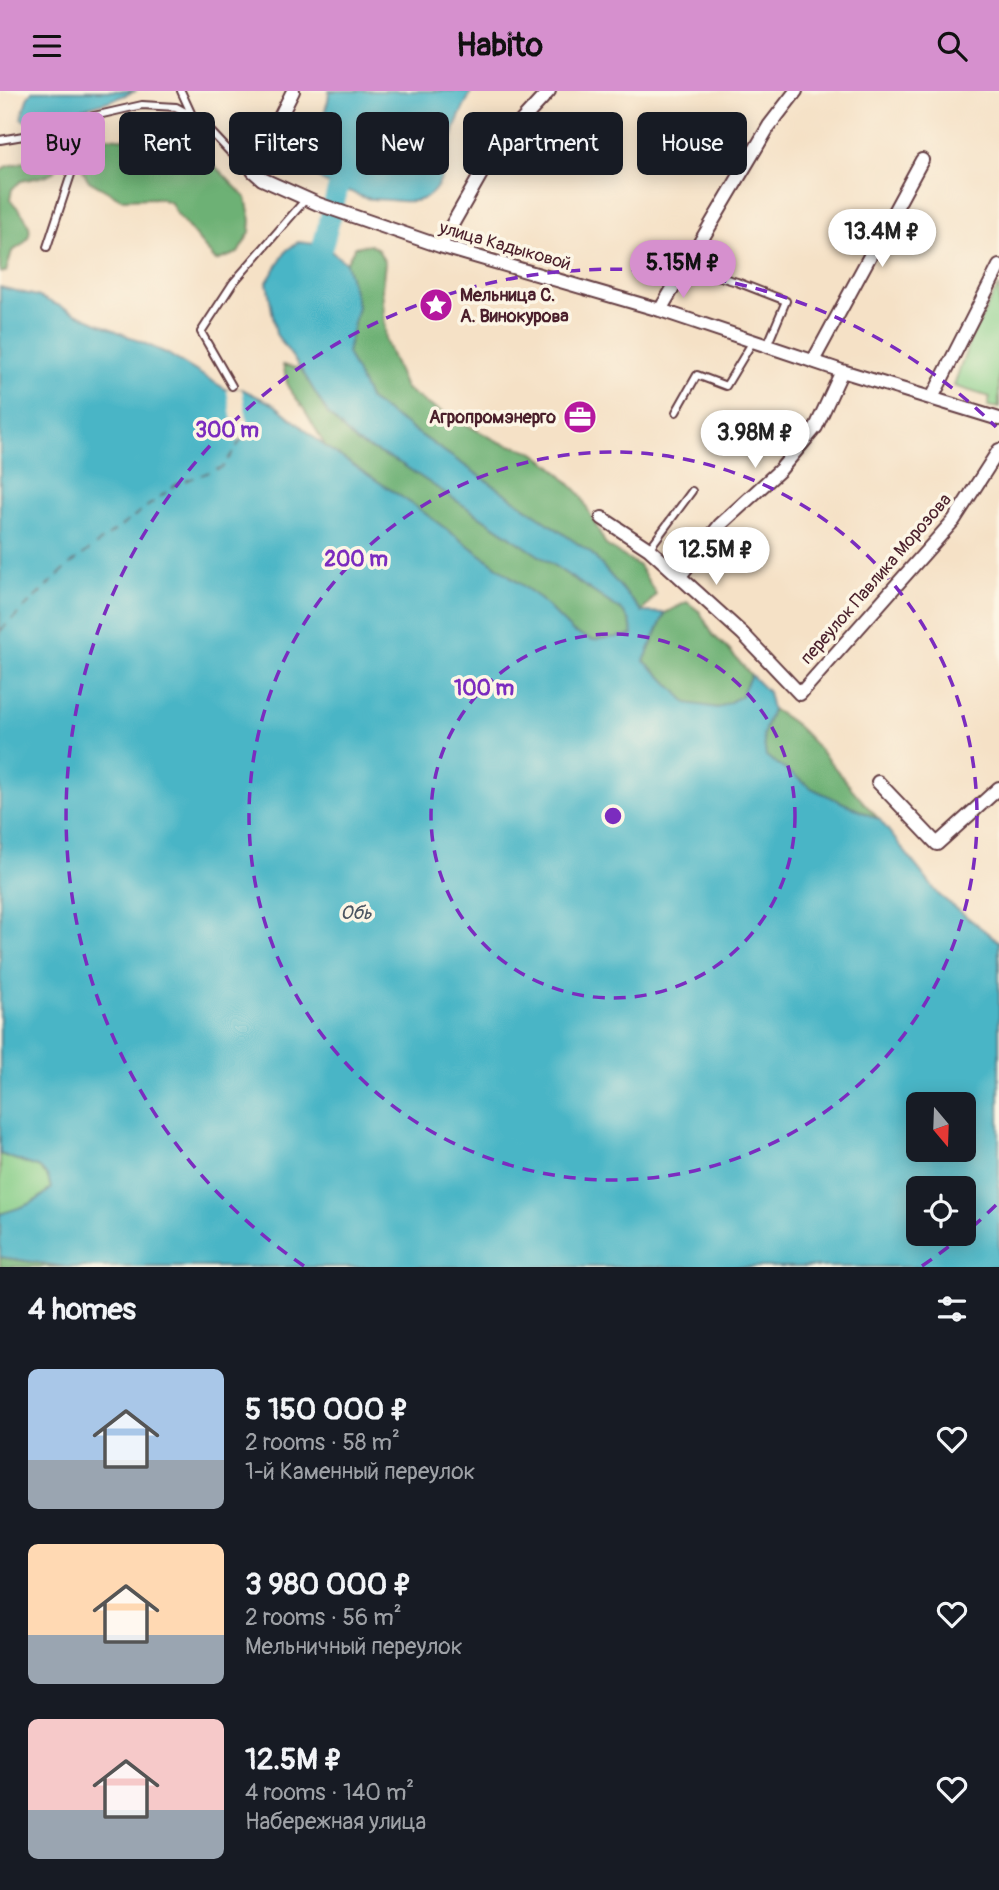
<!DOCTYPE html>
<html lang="en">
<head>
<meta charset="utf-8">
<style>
  :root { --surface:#171b24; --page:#20242c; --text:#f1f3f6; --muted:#9ea1a6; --accent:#d690ce }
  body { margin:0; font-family:Pangolin,sans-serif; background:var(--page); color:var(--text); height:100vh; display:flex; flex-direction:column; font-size:26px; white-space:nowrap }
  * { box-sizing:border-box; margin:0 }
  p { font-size:23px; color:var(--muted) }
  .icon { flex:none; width:38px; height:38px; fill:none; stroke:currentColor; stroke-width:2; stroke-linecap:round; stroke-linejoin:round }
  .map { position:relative; height:1176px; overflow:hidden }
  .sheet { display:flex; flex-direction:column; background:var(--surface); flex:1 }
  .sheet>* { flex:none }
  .top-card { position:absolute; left:21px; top:21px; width:957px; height:63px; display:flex; gap:14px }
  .needle { width:46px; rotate:161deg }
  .buttons { position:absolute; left:906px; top:1001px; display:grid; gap:14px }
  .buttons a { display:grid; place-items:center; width:70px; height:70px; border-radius:10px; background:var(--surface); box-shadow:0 4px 18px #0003; font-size:35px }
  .price { position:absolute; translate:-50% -60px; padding:0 16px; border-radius:24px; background:#fff; color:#222; font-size:23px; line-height:46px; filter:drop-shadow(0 2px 4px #0008) }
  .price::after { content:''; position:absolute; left:50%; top:42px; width:21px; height:16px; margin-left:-10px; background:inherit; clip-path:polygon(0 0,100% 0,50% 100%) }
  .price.current { background:var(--accent); color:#111 }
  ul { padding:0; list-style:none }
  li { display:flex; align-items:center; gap:21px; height:175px; padding:0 28px }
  li span { display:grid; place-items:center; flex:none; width:196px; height:140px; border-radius:10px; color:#555 }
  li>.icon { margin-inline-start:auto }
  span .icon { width:84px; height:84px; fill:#fffc; stroke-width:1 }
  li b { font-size:30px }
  h2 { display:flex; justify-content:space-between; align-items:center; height:84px; padding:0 28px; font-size:30px }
  .chip { padding:0 24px; border-radius:10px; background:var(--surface); box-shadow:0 4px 18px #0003; font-size:24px; line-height:63px }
  .chip.current { background:var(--accent); color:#111 }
  header { display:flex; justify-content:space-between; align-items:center; height:91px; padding:0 28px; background:var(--accent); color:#111; font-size:32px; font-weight:800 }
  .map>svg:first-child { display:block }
  .green { fill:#87ce89; stroke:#68765a; stroke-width:2 }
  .forest { fill:#6db175; stroke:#5c6850; stroke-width:2 }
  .water { fill:#49b5c6; stroke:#4a6a78; stroke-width:2; fill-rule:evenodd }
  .pier { fill:#f5e1c6 }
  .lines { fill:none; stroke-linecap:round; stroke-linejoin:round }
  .river { stroke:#49b5c6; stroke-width:21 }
  .ferry { stroke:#4a5461; stroke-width:2; stroke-dasharray:9 7; stroke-linecap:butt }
  .service-casing { stroke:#643c42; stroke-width:10 }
  .minor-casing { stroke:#643c42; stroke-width:16 }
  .service { stroke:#fff; stroke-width:6 }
  .minor { stroke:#fff; stroke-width:12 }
  .ring { fill:none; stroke:#7b2cbf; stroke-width:3.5; stroke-dasharray:12 9 }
  .labels { text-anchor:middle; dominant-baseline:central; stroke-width:7; stroke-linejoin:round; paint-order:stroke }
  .street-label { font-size:18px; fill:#4a1f2b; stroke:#fcf5e5 }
  .poi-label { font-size:18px; font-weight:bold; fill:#4a1f2b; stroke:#fcf5e5; text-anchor:start }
  .water-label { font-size:19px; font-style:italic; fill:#4a5461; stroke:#fcf5e5 }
  .centre { fill:#7b2cbf; stroke:#fcf5e5; stroke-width:3.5 }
  .ring-label { font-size:21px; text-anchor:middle; font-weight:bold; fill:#7b2cbf; stroke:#fcf5e5; stroke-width:7; stroke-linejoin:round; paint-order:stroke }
</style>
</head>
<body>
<header><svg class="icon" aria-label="menu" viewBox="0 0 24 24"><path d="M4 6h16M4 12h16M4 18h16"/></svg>Habito<svg class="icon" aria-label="search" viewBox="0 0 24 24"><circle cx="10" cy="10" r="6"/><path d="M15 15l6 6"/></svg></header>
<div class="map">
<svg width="999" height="1176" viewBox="0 0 999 1176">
  <rect width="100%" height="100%" fill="#fcf5e5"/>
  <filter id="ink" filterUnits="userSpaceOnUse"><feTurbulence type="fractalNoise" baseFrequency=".0143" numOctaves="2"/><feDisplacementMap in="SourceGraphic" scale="14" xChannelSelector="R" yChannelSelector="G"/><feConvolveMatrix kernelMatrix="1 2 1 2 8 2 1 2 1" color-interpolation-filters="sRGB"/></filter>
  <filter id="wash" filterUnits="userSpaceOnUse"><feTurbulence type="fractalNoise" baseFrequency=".00686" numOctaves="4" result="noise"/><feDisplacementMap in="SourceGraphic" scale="28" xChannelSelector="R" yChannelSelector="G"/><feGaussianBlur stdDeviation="1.57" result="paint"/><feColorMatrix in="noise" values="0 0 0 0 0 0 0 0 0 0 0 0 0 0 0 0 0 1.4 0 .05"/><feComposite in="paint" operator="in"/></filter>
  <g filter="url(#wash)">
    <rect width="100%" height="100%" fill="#f5e1c6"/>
    <!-- green -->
    <path class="green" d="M 999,194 L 999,317 L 988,315 L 990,306 L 954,295 L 971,246 Z
      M 0,1063 L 40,1077 L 48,1086 L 51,1097 C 35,1114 21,1117 0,1123 Z"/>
    <!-- forest -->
    <path class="forest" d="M 106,46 L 168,51 L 202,66 L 221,81 L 246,107 L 251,129 L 250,141 L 238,162 L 216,170 L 176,122 L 171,112 L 159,107 L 121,108 L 89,90 L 83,80 L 83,69 L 87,58 L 95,50 Z
      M 53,63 L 60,70 L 55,80 L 45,85 L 21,90 L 12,98 L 10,109 C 27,126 43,145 12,160 L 6,181 L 0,181 L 0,80 L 5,76 Z
      M 370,153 L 378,158 L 385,172 L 382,197 L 386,251 L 405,297 L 427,313 L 499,351 L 531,360 L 552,375 L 580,403 L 606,454 L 639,475 L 656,503 L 642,521 L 591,462 L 370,309 L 347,262 L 358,215 L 346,172 L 355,156 Z
      M 283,274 L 301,278 L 328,323 L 356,351 L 400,372 L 622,520 L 630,530 L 633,544 L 593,549 L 573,541 L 538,506 L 415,415 L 326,356 L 304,318 L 288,296 Z
      M 687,511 L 700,521 L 713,544 L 729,559 L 751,584 L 740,606 L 718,617 L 687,613 L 663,587 L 644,570 L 665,522 Z
      M 772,618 C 781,624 791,629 799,637 C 829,665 850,700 880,729 L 813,698 L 766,665 L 763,644 Z
      M 0,1166 L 65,1176 L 0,1176 Z"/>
    <!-- water -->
    <path class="water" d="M 32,0 L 136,0 L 112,9 L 32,33 L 21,28 L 27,8 Z
      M 329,0 L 471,0 C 467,12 460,22 456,34 C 451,50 449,66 444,81 C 433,112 418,112 389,109 C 381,108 371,109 363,106 C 358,105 353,101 348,100 C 331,94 312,90 308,70 C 303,43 329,29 329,0 Z
      M 298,151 L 323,154 L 346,172 L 358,215 L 347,262 L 370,309 L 591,462 L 642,521 L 665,522 L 644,570 L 663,587 L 687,612 L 718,617 L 740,606 L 751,584 L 768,601 L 772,618 L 763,644 L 766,665 L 813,698 L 880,729 L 939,804 L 999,851 L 999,1176 L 65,1176 L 0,1166 L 0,1123 C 21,1116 35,1114 51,1097 L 48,1086 L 40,1077 L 0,1063 L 0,196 L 37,205 L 166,262 L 227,299 L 242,298 L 275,314 L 326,356 L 415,415 L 538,506 L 573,541 L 593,549 L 633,544 L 630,530 L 622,520 L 400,372 L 356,351 L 328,323 L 301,278 L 276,243 L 267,191 L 287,159 ZM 919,1013 L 964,1013 L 964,1059 L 919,1059 ZM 919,1097 L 964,1097 L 964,1143 L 919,1143 Z"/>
    <!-- pier -->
    <path class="pier" d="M 233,298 L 242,298 L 250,348 L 235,350 L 227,299 Z"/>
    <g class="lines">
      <!-- river -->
      <path class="river" d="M 323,154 L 338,97"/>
      <!-- ferry -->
      <path class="ferry" d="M 0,540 L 68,475 L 177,393 L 223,376 L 243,346"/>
    </g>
  </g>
  <g filter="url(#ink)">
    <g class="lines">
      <defs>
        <path id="service" d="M 181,0 L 192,24
          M 0,49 L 35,43 L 85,27 L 142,14 L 176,16 L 200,29 L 230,61 L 253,80
          M 47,156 L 90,26
          M 686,176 L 737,191 L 786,210 L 767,255
          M 232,295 L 201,241 L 233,192 L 306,108
          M 676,321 L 697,284 L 726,295 L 753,250
          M 649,458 L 692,400"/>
        <path id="minor" d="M 293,0 L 253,80 L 262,88 L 318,113 L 440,155 L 660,219 L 842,280 L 999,328
          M 440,155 L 494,60 L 549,0
          M 660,219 L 769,35 L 796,0
          M 813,270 L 922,69
          M 932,307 L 999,175
          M 602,427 L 649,458 L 743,543 L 800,603 L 954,429 L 999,359
          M 680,485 L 720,434 L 780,379 L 816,336 L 842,280
          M 878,691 L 937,753 L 999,697"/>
      </defs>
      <!-- service casing -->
      <use href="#service" class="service-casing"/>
      <!-- minor casing -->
      <use href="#minor" class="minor-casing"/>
      <!-- service -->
      <use href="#service" class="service"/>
      <!-- minor -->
      <use href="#minor" class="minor"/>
    </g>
  </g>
  <!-- distance rings -->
  <g class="ring">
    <circle cx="613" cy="725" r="182"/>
    <circle cx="613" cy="725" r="364"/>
    <path d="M996 1114A546 546 0 0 1 922 1175M304 1175A546 546 0 1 1 996 336"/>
  </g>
  <!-- icons -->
  <defs>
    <symbol id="sight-disc" viewBox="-11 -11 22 22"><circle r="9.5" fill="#b5179e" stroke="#fcf5e5"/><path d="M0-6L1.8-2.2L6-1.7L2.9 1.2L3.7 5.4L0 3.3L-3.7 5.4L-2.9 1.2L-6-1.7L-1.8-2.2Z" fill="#fff"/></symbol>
    <symbol id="office-disc" viewBox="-11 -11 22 22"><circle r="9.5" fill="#b5179e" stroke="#fcf5e5"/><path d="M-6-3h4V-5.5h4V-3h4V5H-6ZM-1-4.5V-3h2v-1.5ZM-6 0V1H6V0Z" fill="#fff"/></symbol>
  </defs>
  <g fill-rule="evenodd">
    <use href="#sight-disc" x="417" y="195" width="38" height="38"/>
    <use href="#office-disc" x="561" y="307" width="38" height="38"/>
  </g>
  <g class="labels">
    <!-- street labels -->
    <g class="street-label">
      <text transform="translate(505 155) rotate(16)">улица Кадыковой</text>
      <text transform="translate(876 488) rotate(-49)">переулок Павлика Морозова</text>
    </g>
    <!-- poi labels -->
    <g class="poi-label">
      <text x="460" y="204">Мельница С.<tspan x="460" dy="21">А. Винокурова</tspan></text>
      <text x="556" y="326" text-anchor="end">Агропромэнерго</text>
    </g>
    <!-- water labels -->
    <g class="water-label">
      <text x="356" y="822">Обь</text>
    </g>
  </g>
  <circle cx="613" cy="725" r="10" class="centre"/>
  <g class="ring-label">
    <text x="227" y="346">300 m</text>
    <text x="356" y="475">200 m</text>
    <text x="484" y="604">100 m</text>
  </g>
</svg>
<div class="buttons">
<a><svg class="needle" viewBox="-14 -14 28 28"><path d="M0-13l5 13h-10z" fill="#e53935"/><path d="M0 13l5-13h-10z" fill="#9ea1a6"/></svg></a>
<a><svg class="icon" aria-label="locate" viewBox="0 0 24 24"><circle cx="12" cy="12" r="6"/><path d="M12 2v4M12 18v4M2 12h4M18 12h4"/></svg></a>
</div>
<b class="price" style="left:882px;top:178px">13.4M ₽</b>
<b class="price current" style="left:683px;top:209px">5.15M ₽</b>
<b class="price" style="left:755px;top:379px">3.98M ₽</b>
<b class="price" style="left:716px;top:496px">12.5M ₽</b>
<div class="top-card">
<a class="chip current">Buy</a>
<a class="chip">Rent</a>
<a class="chip">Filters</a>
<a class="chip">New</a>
<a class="chip">Apartment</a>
<a class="chip">House</a>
</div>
</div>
<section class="sheet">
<h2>4 homes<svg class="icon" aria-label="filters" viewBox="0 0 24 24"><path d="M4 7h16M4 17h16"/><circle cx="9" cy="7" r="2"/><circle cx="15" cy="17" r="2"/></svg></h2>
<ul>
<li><span style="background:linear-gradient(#a9c7e8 65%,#9aa5b1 0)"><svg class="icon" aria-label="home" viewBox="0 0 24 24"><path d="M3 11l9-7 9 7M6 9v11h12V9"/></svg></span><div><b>5 150 000 ₽</b><p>2 rooms · 58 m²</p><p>1-й Каменный переулок</p></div><svg class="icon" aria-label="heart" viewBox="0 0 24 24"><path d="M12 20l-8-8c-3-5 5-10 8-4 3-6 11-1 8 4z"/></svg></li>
<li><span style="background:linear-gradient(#ffd9b3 65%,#9aa5b1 0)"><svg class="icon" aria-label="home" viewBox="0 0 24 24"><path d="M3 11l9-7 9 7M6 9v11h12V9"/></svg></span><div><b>3 980 000 ₽</b><p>2 rooms · 56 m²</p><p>Мельничный переулок</p></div><svg class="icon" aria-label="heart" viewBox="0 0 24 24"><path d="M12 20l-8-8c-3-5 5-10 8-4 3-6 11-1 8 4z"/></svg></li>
<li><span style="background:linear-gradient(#f6c9c9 65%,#9aa5b1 0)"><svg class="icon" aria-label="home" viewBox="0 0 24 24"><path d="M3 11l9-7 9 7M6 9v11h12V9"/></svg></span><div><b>12.5M ₽</b><p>4 rooms · 140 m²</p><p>Набережная улица</p></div><svg class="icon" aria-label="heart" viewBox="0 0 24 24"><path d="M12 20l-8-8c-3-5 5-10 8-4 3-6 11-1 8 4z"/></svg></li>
</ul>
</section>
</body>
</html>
